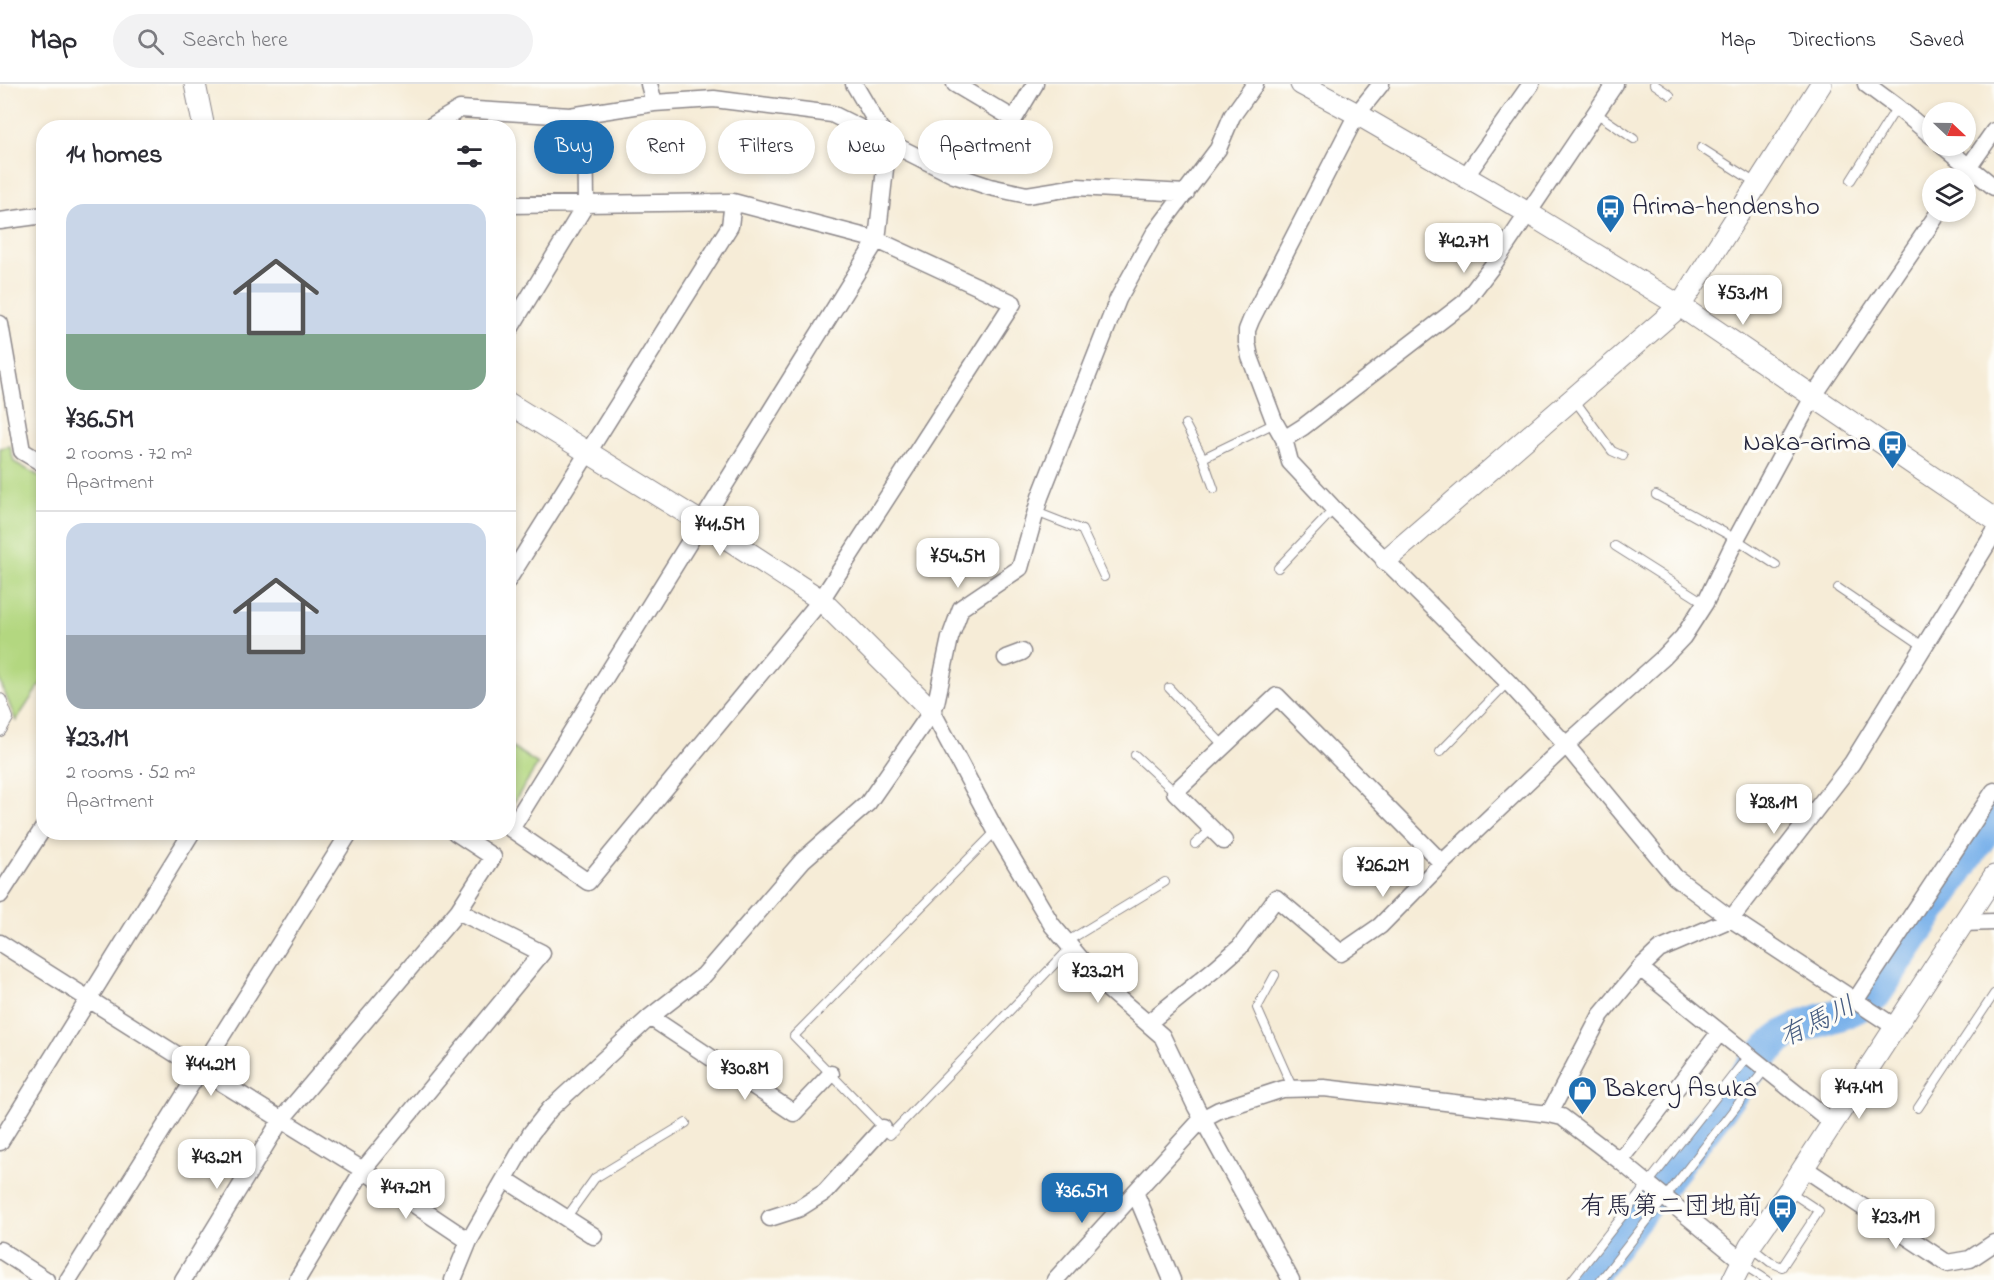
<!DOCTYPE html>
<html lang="en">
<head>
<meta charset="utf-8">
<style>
  :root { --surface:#fff; --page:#f2f2f3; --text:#2b2b33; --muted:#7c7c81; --line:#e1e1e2; --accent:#1f6fb2 }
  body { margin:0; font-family:"Indie Flower","Klee One",sans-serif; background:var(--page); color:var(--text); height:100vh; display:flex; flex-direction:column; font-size:22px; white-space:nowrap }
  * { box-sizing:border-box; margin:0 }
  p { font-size:20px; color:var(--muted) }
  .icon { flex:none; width:33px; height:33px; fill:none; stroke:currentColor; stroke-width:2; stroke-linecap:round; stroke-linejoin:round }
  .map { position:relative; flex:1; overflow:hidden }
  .sheet { position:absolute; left:36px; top:36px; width:480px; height:720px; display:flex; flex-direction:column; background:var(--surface); border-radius:24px; box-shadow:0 3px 9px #0003 }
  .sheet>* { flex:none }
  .top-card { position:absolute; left:534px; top:36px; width:570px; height:54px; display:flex; gap:12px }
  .needle { width:39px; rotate:112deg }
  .fabs { position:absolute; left:1922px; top:18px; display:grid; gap:12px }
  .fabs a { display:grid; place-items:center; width:54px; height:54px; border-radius:50%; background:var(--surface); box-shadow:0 3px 9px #0003; font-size:30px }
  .price { position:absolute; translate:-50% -51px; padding:0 14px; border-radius:12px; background:#fff; color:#222; font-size:20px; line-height:39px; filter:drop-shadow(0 2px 3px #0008) }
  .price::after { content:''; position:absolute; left:50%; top:36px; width:18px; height:14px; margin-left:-9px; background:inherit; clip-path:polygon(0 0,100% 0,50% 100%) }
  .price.on { background:var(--accent); color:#fff }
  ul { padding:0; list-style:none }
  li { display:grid; align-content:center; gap:12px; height:318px; padding:0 30px }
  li+li { border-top:2px solid var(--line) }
  li span { display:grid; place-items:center; height:186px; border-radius:18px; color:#555 }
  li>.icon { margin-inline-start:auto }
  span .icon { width:108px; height:108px; fill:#fffc; stroke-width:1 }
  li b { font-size:26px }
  h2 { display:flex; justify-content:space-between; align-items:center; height:72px; padding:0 30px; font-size:26px }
  .chip { padding:0 21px; border-radius:27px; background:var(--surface); box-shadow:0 3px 9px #0003; font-size:21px; line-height:54px }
  .chip.on { background:var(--accent); color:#fff }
  header { display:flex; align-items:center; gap:36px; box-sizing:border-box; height:84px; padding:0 30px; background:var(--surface); border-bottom:2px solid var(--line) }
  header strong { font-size:28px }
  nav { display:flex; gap:33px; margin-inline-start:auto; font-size:21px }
  .search { width:420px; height:54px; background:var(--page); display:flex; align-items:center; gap:15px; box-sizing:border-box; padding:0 21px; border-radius:33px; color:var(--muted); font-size:22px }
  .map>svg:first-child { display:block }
  .green { fill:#b3d780; stroke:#6a7c5e; stroke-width:1.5 }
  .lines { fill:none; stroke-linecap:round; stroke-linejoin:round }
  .river { stroke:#7bb2ea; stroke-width:33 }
  .service-casing { stroke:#8c8789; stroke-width:10 }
  .pedestrian-casing { stroke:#8c8789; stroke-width:14 }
  .minor-casing { stroke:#8c8789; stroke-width:19 }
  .tertiary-casing { stroke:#8c8789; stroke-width:23 }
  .service { stroke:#fff; stroke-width:8 }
  .pedestrian { stroke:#fff; stroke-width:12 }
  .minor { stroke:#fff; stroke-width:16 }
  .tertiary { stroke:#fff; stroke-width:21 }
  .labels { text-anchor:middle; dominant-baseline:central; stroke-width:6; stroke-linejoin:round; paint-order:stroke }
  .poi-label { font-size:26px; fill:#22223b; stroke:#fdfcf7; text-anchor:start }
  .water-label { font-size:27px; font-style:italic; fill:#465c81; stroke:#fdfcf7 }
</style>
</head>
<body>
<header>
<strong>Map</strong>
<div class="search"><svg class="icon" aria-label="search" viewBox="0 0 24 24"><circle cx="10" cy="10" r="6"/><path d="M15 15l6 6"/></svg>Search here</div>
<nav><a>Map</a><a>Directions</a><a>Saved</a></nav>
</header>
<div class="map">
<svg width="1994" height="1196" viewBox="0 0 1994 1196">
  <rect width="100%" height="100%" fill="#fdfcf7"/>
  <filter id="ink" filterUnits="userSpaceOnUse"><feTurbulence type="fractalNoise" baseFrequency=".0167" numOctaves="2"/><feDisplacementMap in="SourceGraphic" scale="12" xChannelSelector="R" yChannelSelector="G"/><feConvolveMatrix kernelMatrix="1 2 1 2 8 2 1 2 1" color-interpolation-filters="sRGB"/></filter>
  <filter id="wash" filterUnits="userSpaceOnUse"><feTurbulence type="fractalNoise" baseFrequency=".008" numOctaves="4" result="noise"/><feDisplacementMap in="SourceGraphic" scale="24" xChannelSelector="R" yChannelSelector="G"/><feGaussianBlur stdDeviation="1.35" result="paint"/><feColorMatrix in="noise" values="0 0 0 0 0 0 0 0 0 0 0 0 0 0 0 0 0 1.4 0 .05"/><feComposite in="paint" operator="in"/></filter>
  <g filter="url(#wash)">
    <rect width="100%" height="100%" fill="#f6ecd7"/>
    <!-- green -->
    <path class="green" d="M 10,362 L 14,378 L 44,395 L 43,596 L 16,637 L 0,597 L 0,364 Z
      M 509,661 L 538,680 L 509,726 Z"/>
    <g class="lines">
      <!-- river -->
      <path class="river" d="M 1587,1196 L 1753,982 C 1764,969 1775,955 1791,948 C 1821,932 1846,935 1875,910 L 1994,732"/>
    </g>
  </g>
  <g filter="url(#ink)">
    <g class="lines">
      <defs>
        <path id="service" d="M 1654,0 L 1670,11
          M 1596,29 L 1634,55
          M 1701,64 L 1756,99
          M 1851,96 L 1897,23
          M 1573,314 L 1612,367 L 1623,372
          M 1185,340 L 1203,374 L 1214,405
          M 1203,374 L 1275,339
          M 1656,411 L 1736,455 L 1776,481
          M 1036,428 L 1082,446 L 1104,493
          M 1615,462 L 1705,519
          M 1278,484 L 1334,425
          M 1838,504 L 1923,562
          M 1169,604 L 1224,662
          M 1440,668 L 1508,598
          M 1135,671 L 1175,708
          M 996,747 L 794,952 L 890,1051 L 1071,863
          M 1195,760 L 1212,745
          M 1066,858 L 1165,798
          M 1275,891 L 1257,924 L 1293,1005
          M 1918,1024 L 1994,910
          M 566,1134 L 595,1094 L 686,1039
          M 1750,1162 L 1770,1178 L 1782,1183 L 1819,1127 L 1789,1107
          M 1742,1180 L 1767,1196
          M 1572,1196 L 1749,971
          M 1601,1196 L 1766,984"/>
        <path id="pedestrian" d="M 0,616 L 7,634 L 0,646"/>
        <path id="minor" d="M 649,0 L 654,19
          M 955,0 L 1014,35 L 1035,0
          M 1381,0 L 1357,30 L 1251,236 L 1247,246 L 1247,258 L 1250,273 L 1275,339 L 1284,355 L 1290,378 L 1334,425 L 1508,598 L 1566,661 L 1675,793 L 1731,835 L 1895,943
          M 1866,0 L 1897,23 L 1932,52
          M 428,44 L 460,25 L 570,32 L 654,19 L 714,15 L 832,30 L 954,91 L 990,103 L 1027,111 L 1077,103 L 1186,109
          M 1943,62 L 1994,103
          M 1465,93 L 1531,0
          M 1961,94 L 1994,47
          M 508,121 L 733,118 L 877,156 L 1013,219 L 821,516 L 588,798 L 511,745 L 877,156 L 888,58 L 854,0
          M 0,137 L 44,131
          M 0,240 L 22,367 L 44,380
          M 508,248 L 586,120 L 585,30
          M 1284,355 L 1303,343 L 1464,219 L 1493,181 L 1615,0
          M 508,496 L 730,142 L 733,118
          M 1006,574 L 1022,568
          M 932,627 L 996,747 L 1052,841 L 1102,900 L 1162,952 L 1196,1023 L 1291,1196
          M 1224,757 L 1175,708 L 1277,612 L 1442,779
          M 0,811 L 44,743
          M 458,827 L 542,869 L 363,1086 L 469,1157
          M 1962,839 L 1994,838
          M 0,859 L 201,986 L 363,1086 L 297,1196
          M 1640,884 L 1833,1039
          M 1855,917 L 1994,707
          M 650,933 L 794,1029 L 831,990
          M 1148,939 L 1216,884 L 1240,863 L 1276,814 L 1341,869 L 1380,842 L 1442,779 L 1566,661 L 1663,574 L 1683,553 L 1705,519 L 1736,455 L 1813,313 L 1939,128
          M 1549,1030 L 1601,931 L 1640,884 L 1659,866 L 1731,835 L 1852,679 L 1994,449
          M 0,1058 L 192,748
          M 1620,1077 L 1720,948
          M 1804,1084 L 1947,1179 L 1970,1175 L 1994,1159
          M 505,1095 L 594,1152
          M 1135,1108 L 1172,1196
          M 770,1134 L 798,1125 L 825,1108 L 883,1044
          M 0,1166 L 46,1196
          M 68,1196 L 350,748
          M 183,1196 L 281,1036 L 458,827 L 493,773 L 455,748
          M 453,1196 L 469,1157 L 531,1049 L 550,1025 L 650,933 L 704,891 L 803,776 L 868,719 L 932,627 L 936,619 L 950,554 L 961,524 L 1020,484 L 1040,413 L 1118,215 L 1154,150 L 1218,65 L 1232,32 L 1255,0
          M 1055,1196 L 1202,1035 L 1219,1026 L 1283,1005 L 1324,1004 L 1549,1030 L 1562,1033 L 1620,1077 L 1742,1177"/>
        <path id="tertiary" d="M 195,0 L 204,44
          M 1301,0 L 1357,30 L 1528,129 L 1680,222 L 1994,435
          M 508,319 L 717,448 L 821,516 L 932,627
          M 1386,476 L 1680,222 L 1821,0
          M 1733,1196 L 1750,1162 L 1789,1106 L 1994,792"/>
      </defs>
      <!-- service casing -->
      <use href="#service" class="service-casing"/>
      <!-- pedestrian casing -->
      <use href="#pedestrian" class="pedestrian-casing"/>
      <!-- minor casing -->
      <use href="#minor" class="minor-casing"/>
      <!-- tertiary casing -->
      <use href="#tertiary" class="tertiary-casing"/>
      <!-- service -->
      <use href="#service" class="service"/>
      <!-- pedestrian -->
      <use href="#pedestrian" class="pedestrian"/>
      <!-- minor -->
      <use href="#minor" class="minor"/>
      <!-- tertiary -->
      <use href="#tertiary" class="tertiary"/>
    </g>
  </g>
  <!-- icons -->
  <defs>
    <symbol id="bus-pin" viewBox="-11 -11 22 30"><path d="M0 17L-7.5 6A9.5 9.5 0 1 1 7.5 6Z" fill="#1f6fb2" stroke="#fdfcf7"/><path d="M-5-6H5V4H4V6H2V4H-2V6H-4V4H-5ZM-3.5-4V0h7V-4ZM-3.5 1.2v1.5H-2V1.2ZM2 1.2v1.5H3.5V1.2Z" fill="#fff"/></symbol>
    <symbol id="shop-pin" viewBox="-11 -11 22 30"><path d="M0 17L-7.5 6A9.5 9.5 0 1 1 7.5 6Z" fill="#1f6fb2" stroke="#fdfcf7"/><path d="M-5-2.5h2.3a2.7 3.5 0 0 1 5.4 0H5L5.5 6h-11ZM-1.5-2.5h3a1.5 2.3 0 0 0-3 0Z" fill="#fff"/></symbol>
  </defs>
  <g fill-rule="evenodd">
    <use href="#bus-pin" x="1594" y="108" width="33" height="45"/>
    <use href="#bus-pin" x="1876" y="344" width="33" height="45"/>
    <use href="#shop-pin" x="1566" y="990" width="33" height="45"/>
    <use href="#bus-pin" x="1766" y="1108" width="33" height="45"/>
  </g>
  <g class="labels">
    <!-- poi labels -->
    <g class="poi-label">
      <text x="1632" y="124">Arima-hendensho</text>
      <text x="1871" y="360" text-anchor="end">Naka-arima</text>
      <text x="1604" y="1006">Bakery Asuka</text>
      <text x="1762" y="1124" text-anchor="end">有馬第二団地前</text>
    </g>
    <!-- water labels -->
    <g class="water-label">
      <text transform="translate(1818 939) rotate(-26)">有馬川</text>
    </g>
  </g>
</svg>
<div class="fabs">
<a><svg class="needle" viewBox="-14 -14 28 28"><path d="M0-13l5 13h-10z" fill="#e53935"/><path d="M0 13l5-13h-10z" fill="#7c7c81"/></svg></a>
<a><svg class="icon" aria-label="layers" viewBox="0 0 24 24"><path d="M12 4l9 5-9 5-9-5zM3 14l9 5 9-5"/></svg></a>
</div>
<b class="price" style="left:1464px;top:190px">¥42.7M</b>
<b class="price" style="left:1743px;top:242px">¥53.1M</b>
<b class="price" style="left:720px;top:473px">¥41.5M</b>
<b class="price" style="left:958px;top:505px">¥54.5M</b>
<b class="price" style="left:1774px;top:751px">¥28.1M</b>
<b class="price" style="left:1383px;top:814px">¥26.2M</b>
<b class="price" style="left:1098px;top:920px">¥23.2M</b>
<b class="price" style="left:211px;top:1013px">¥44.2M</b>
<b class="price" style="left:745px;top:1017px">¥30.8M</b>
<b class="price" style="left:1859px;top:1036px">¥47.4M</b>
<b class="price" style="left:217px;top:1106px">¥43.2M</b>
<b class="price" style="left:406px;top:1136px">¥47.2M</b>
<b class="price on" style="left:1082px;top:1140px">¥36.5M</b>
<b class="price" style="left:1896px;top:1166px">¥23.1M</b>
<div class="top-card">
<a class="chip on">Buy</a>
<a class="chip">Rent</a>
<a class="chip">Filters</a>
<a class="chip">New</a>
<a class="chip">Apartment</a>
</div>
<section class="sheet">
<h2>14 homes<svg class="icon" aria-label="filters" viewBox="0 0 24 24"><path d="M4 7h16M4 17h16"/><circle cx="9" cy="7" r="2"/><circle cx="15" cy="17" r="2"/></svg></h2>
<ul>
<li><span style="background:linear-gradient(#c9d6e8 70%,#7fa58c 0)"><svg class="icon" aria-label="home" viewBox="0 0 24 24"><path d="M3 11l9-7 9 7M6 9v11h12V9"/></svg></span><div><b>¥36.5M</b><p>2 rooms · 72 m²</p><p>Apartment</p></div></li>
<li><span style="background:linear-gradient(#c9d6e8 60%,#9aa5b1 0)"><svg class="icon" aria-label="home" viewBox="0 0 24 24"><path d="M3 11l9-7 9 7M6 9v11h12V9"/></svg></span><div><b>¥23.1M</b><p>2 rooms · 52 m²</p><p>Apartment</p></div></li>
</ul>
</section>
</div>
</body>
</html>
